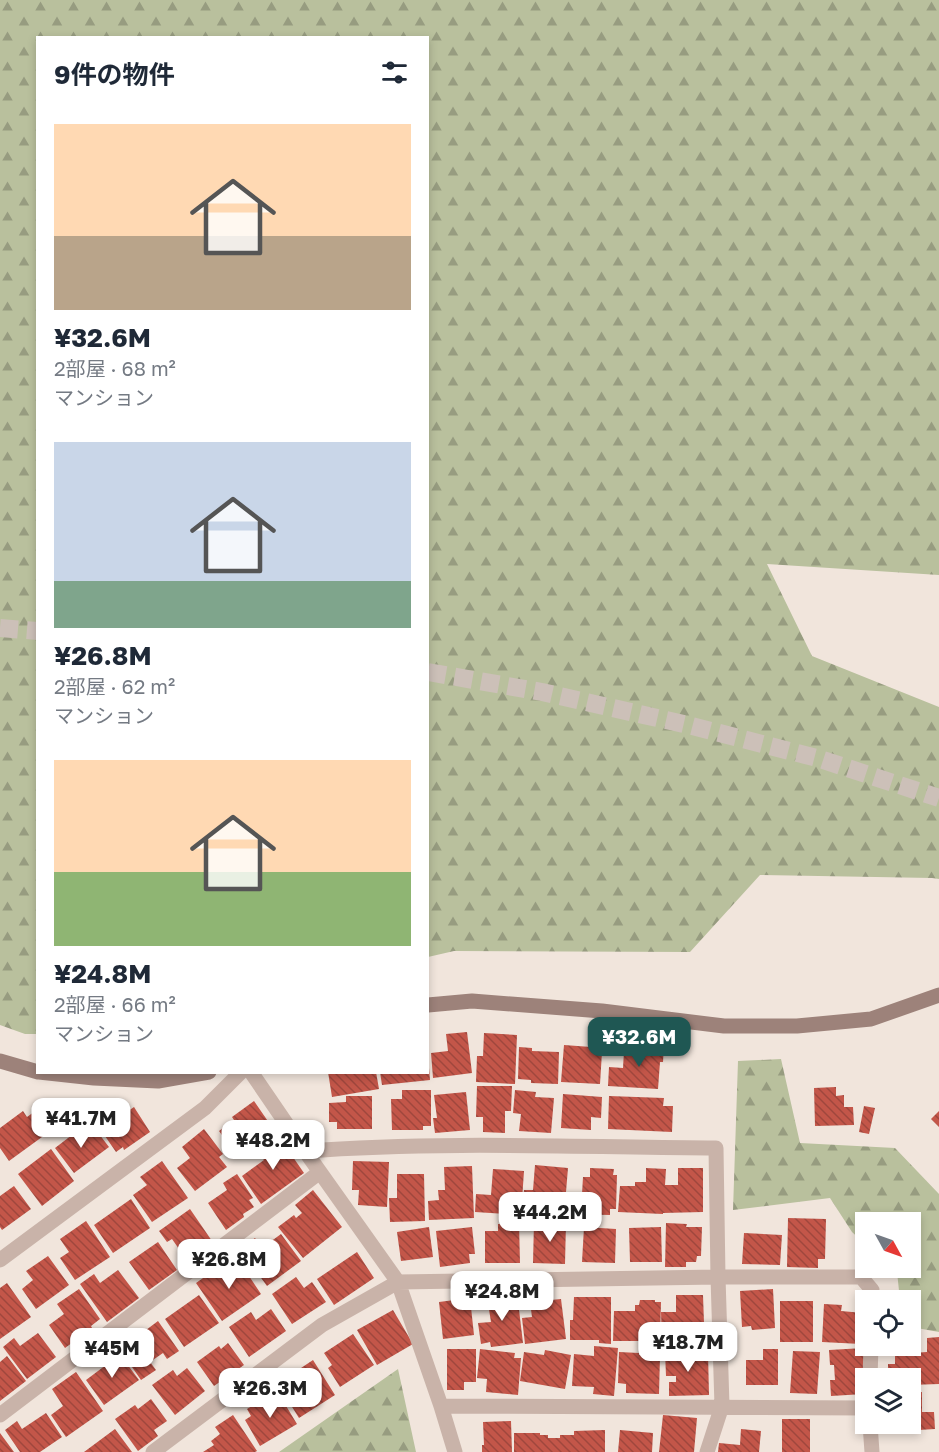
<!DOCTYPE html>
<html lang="ja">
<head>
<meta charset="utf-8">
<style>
  :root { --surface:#fff; --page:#f6f6f7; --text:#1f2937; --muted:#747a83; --accent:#1f5753 }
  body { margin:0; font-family:"Golos Text","Noto Sans JP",sans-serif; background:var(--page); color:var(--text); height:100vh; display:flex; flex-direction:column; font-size:22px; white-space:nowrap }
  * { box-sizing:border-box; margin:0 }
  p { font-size:20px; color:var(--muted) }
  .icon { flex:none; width:33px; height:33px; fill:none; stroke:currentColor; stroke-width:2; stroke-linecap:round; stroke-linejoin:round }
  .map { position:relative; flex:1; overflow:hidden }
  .panel { position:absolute; left:36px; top:36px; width:393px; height:1038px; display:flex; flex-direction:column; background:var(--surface); border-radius:0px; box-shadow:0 3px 9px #0003 }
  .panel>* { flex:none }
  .needle { width:39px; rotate:130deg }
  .controls { position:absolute; left:855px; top:1212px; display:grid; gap:12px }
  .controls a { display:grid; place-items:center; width:66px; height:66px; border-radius:0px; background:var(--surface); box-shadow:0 3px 9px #0003; font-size:30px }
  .price { position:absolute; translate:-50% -51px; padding:0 14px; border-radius:12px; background:#fff; color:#222; font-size:20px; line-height:39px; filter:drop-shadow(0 2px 3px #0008) }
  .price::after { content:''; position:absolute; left:50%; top:36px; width:18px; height:14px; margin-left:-9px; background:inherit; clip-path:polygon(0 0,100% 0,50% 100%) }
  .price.active { background:var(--accent); color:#fff }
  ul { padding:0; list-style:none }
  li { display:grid; align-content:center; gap:12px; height:318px; padding:0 18px }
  li span { display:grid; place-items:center; height:186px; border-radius:0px; color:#555 }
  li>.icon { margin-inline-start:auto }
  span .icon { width:108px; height:108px; fill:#fffc; stroke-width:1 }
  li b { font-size:26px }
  h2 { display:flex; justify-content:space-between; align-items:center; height:72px; padding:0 18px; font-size:26px }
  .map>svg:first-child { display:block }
  .forest { fill:url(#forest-firs) }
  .building { fill:url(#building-back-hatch) }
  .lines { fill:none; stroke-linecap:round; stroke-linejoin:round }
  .highway-tunnel { stroke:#ccc0b8; stroke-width:18; stroke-dasharray:18 9; stroke-linecap:butt }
  .street { stroke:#c9b3a9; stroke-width:15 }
  .secondary { stroke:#9d827a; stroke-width:15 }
</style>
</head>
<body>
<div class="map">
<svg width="939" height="1452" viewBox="0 0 939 1452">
  <defs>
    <pattern id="forest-firs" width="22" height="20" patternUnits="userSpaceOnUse" patternTransform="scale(1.5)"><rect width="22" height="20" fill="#b9c09d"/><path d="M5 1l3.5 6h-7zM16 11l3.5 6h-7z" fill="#979c80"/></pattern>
    <pattern id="building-back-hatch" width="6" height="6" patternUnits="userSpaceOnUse" patternTransform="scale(1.5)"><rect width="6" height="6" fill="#c35649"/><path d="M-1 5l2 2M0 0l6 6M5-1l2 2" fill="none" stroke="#9f473d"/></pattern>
  </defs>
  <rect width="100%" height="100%" fill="#f1e5dc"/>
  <!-- forest -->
  <path class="forest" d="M 0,0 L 939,0 L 939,575 L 767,564 L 812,656 L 939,707 L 939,879 L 932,878 L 760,875 L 690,952 L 454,951 L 428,957 L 428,38 L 38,38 L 37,1034 L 25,1034 L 0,1025 Z
    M 781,1059 L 800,1143 L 895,1148 L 939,1194 L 939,1332 L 911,1327 L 910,1300 L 900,1300 L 897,1272 L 892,1268 L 910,1268 L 910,1222 L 866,1222 L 865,1244 L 852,1232 L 830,1198 L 733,1210 L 738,1061 Z
    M 398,1369 L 416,1452 L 279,1452 Z"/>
  <!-- building -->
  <path class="building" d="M 467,1032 L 472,1073 L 433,1078 L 431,1053 L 448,1051 L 446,1034 Z
    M 484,1033 L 517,1035 L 515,1084 L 476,1082 L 477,1056 L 483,1056 Z
    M 634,1043 L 664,1045 L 663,1062 L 660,1062 L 658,1089 L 608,1086 L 609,1067 L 623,1068 L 624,1051 L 634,1051 Z
    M 564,1045 L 591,1047 L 591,1052 L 602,1052 L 600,1084 L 561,1082 Z
    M 519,1047 L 532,1048 L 532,1051 L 559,1052 L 558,1084 L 531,1083 L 531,1080 L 518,1079 Z
    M 428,1068 L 429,1068 L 430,1080 L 382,1085 L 380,1072 L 428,1072 Z
    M 328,1072 L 376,1072 L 379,1089 L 332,1097 Z
    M 477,1086 L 512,1086 L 511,1111 L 505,1111 L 505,1133 L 483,1132 L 483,1117 L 476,1117 Z
    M 836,1087 L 836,1096 L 844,1095 L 844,1107 L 853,1107 L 854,1125 L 815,1126 L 814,1088 Z
    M 402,1090 L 431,1090 L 431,1126 L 423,1126 L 423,1130 L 392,1130 L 391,1099 L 402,1099 Z
    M 515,1090 L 536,1092 L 535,1097 L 554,1098 L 551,1133 L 519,1131 L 521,1114 L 513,1113 Z
    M 466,1092 L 470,1130 L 435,1133 L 433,1118 L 437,1118 L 434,1095 Z
    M 563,1094 L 602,1097 L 601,1118 L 591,1117 L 591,1130 L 561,1128 Z
    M 346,1096 L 372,1096 L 372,1129 L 337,1129 L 337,1122 L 329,1122 L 329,1103 L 346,1102 Z
    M 609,1096 L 664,1098 L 663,1106 L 673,1106 L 672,1132 L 608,1129 Z
    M 254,1101 L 274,1130 L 237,1156 L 219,1131 L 234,1120 L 232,1117 Z
    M 864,1106 L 875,1108 L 869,1134 L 859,1132 Z
    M 134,1107 L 150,1132 L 124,1150 L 123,1147 L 116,1152 L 96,1123 L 108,1115 L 112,1122 Z
    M 38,1109 L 53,1129 L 9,1161 L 0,1148 L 0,1128 L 23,1111 L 27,1117 Z
    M 939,1111 L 939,1127 L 931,1119 Z
    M 85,1125 L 94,1137 L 99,1134 L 109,1147 L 74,1173 L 55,1148 Z
    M 204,1129 L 223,1154 L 219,1157 L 227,1167 L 195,1191 L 177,1168 L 190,1158 L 182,1147 Z
    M 279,1137 L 304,1173 L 261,1204 L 242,1176 L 264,1160 L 258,1152 Z
    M 51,1149 L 74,1181 L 42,1206 L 18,1174 Z
    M 162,1161 L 188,1198 L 152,1222 L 133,1195 L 147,1185 L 140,1177 Z
    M 353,1161 L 389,1162 L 387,1207 L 358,1205 L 359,1190 L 352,1190 Z
    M 535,1165 L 568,1168 L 564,1216 L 522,1213 L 524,1190 L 533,1190 Z
    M 472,1166 L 474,1218 L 429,1220 L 428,1201 L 439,1200 L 438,1190 L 445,1190 L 444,1167 Z
    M 590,1168 L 614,1169 L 613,1175 L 617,1175 L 616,1209 L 610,1209 L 610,1215 L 569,1214 L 570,1194 L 582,1194 L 583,1177 L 590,1177 Z
    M 646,1168 L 666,1169 L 665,1185 L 678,1185 L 678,1168 L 703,1168 L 703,1212 L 663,1213 L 663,1214 L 618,1212 L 620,1186 L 635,1186 L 635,1182 L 646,1182 Z
    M 493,1169 L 524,1171 L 521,1215 L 475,1212 L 476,1194 L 491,1195 Z
    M 237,1174 L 253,1198 L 249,1200 L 254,1207 L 243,1214 L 244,1217 L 226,1230 L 208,1203 L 227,1190 L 223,1183 Z
    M 397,1174 L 424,1174 L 425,1221 L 390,1222 L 389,1198 L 397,1198 Z
    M 14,1186 L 31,1209 L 2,1230 L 0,1227 L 0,1196 Z
    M 313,1190 L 342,1227 L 303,1258 L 278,1227 L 294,1215 L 296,1218 L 302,1213 L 295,1205 Z
    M 131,1199 L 150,1228 L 113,1253 L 94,1225 Z
    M 190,1209 L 212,1241 L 186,1259 L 172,1239 L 167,1242 L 159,1231 Z
    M 788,1218 L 826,1219 L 825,1259 L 818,1259 L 818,1268 L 787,1267 Z
    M 86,1221 L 110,1257 L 75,1280 L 60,1258 L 69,1252 L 60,1239 Z
    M 534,1222 L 566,1222 L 565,1264 L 533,1263 Z
    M 519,1223 L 520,1263 L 485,1263 L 485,1231 L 498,1231 L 498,1224 Z
    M 666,1223 L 687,1224 L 686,1227 L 702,1227 L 701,1256 L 697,1256 L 696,1262 L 686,1262 L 686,1267 L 665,1267 Z
    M 429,1227 L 433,1257 L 401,1261 L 397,1232 Z
    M 472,1227 L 475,1254 L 469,1254 L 470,1263 L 440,1267 L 436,1231 Z
    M 584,1227 L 616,1229 L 615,1263 L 582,1262 Z
    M 661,1227 L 662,1262 L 630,1262 L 629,1228 Z
    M 744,1233 L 782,1235 L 780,1265 L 742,1264 Z
    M 281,1234 L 301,1261 L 267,1286 L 240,1249 L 255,1238 L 262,1248 Z
    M 158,1242 L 177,1270 L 149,1290 L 129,1262 Z
    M 357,1252 L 374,1278 L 334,1305 L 317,1279 Z
    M 48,1256 L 69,1285 L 36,1309 L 22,1289 L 33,1280 L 26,1271 Z
    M 239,1261 L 261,1294 L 222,1321 L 196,1283 L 213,1271 L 216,1276 Z
    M 118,1270 L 139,1298 L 107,1322 L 80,1284 L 94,1274 L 100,1283 Z
    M 296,1277 L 304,1288 L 312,1282 L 326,1302 L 292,1324 L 272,1294 Z
    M 7,1283 L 31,1317 L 0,1339 L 0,1288 Z
    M 79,1289 L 100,1319 L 91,1326 L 92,1328 L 65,1348 L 49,1325 L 64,1314 L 57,1304 Z
    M 773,1289 L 775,1328 L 752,1330 L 751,1326 L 742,1327 L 740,1291 Z
    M 517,1293 L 523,1343 L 491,1347 L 490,1342 L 481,1344 L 478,1323 L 491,1322 L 487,1297 Z
    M 199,1295 L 219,1323 L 184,1347 L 165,1319 Z
    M 676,1295 L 703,1295 L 704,1323 L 709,1322 L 709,1344 L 662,1346 L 661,1312 L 676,1312 Z
    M 574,1297 L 611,1297 L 611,1344 L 599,1343 L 599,1340 L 570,1340 L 570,1320 L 573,1320 Z
    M 470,1298 L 474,1335 L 443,1339 L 439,1302 Z
    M 561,1299 L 566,1339 L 525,1344 L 522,1318 L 532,1317 L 530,1302 Z
    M 640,1300 L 655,1300 L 655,1302 L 661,1302 L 660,1341 L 613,1341 L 614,1311 L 635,1311 L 635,1305 L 639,1305 Z
    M 780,1301 L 813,1301 L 813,1342 L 780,1342 Z
    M 824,1304 L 842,1305 L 841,1311 L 863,1313 L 861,1344 L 822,1342 Z
    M 271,1309 L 286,1331 L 249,1357 L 229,1327 L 251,1312 L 256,1320 Z
    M 393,1310 L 413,1344 L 377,1365 L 357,1330 Z
    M 158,1321 L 179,1351 L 167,1359 L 163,1353 L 150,1362 L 156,1370 L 141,1380 L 118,1347 L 136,1334 L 140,1339 L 148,1333 L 146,1330 Z
    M 38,1333 L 56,1357 L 27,1379 L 3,1347 L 14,1338 L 20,1346 Z
    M 353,1334 L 374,1365 L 340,1387 L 328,1368 L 332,1365 L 324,1353 Z
    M 939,1337 L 939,1384 L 910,1385 L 910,1378 L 888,1378 L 888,1364 L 895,1364 L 895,1354 L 927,1352 L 927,1338 Z
    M 228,1343 L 244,1365 L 214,1386 L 197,1362 L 219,1346 L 221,1349 Z
    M 594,1346 L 618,1348 L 614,1396 L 593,1394 L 594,1387 L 572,1386 L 574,1354 L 594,1356 Z
    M 864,1348 L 865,1370 L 863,1370 L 864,1394 L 831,1396 L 830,1380 L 835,1380 L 834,1365 L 830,1365 L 829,1350 Z
    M 447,1349 L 476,1349 L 476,1382 L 464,1382 L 464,1390 L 447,1390 Z
    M 480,1349 L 515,1353 L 514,1358 L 521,1358 L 518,1395 L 486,1392 L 487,1379 L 477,1378 Z
    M 763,1349 L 778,1349 L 778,1385 L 746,1385 L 746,1360 L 763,1360 Z
    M 545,1350 L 571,1355 L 565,1389 L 520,1381 L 524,1352 L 544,1355 Z
    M 693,1350 L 693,1353 L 708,1353 L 709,1395 L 669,1396 L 669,1382 L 676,1382 L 676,1376 L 666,1376 L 665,1351 Z
    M 793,1351 L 820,1352 L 817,1394 L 790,1393 Z
    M 118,1352 L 139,1380 L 104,1405 L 86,1380 L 106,1365 L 104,1362 Z
    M 619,1352 L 639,1353 L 639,1355 L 660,1356 L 659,1394 L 626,1393 L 626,1384 L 618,1383 Z
    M 7,1356 L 26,1381 L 0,1401 L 0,1362 Z
    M 313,1360 L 335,1395 L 299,1418 L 284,1394 L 298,1384 L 292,1374 Z
    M 187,1368 L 205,1391 L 175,1415 L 152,1385 L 173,1370 L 177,1376 Z
    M 76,1372 L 103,1411 L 66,1437 L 51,1415 L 63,1406 L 52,1389 Z
    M 277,1391 L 297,1424 L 260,1446 L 245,1420 L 251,1416 L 247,1409 Z
    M 922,1392 L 922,1412 L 934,1412 L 935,1429 L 886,1432 L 886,1424 L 910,1424 L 910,1393 Z
    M 151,1399 L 167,1421 L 154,1430 L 158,1436 L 138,1451 L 115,1419 L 135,1405 L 138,1409 Z
    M 46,1413 L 62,1437 L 40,1452 L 20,1452 L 5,1430 L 17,1421 L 22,1429 Z
    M 233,1415 L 257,1451 L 255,1452 L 203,1452 L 214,1445 L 211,1441 L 220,1434 L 215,1427 Z
    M 663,1415 L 697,1418 L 694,1452 L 659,1452 Z
    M 782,1419 L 810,1419 L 810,1452 L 782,1452 Z
    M 511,1421 L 512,1452 L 482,1452 L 482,1445 L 484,1445 L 483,1422 Z
    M 115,1429 L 132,1452 L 84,1452 Z
    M 741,1429 L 761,1431 L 759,1452 L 718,1452 L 719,1443 L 740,1445 Z
    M 605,1430 L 605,1452 L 514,1452 L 514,1433 L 540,1433 L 540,1435 L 548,1435 L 548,1438 L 560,1438 L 560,1435 L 574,1435 L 574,1431 Z
    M 620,1430 L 653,1433 L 652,1452 L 618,1452 Z
    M 0,1433 L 14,1452 L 0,1452 Z"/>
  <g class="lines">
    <!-- highway-tunnel -->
    <path class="highway-tunnel" d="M 0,628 L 38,631
      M 428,672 L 542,692 L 688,725 L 817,758 L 939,798"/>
    <!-- street -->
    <path class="street" d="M 251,1072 L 305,1151 L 398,1282 L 441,1406 L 455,1452
      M 305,1151 C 441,1141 579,1147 716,1148 L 718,1277 L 861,1277 L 872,1290 L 872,1300
      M 0,1260 L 205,1108 L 241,1072
      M 870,1378 L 871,1346
      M 441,1406 L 866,1408
      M 0,1415 L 320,1172
      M 870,1424 L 872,1452
      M 153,1452 L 322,1325 L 398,1282 L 718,1277 L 722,1406 L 707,1452"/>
    <!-- secondary -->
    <path class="secondary" d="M 428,1005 L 472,1001 L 602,1011 L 724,1026 L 797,1026 L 871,1019 L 939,995
      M 0,1061 L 38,1072
      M 39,1072 L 94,1078 L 158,1081 L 209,1072"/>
  </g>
</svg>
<div class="controls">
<a><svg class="needle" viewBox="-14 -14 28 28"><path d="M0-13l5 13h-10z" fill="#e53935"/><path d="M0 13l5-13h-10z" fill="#747a83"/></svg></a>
<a><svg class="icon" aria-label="locate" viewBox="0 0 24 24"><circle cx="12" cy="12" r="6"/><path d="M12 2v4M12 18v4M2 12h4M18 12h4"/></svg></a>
<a><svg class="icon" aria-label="layers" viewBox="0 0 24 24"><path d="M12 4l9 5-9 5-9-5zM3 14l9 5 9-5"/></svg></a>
</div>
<b class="price active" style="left:639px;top:1068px">¥32.6M</b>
<b class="price" style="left:81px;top:1149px">¥41.7M</b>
<b class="price" style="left:273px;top:1171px">¥48.2M</b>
<b class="price" style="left:550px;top:1243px">¥44.2M</b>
<b class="price" style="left:229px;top:1290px">¥26.8M</b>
<b class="price" style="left:502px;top:1322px">¥24.8M</b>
<b class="price" style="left:688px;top:1373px">¥18.7M</b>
<b class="price" style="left:112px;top:1379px">¥45M</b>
<b class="price" style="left:270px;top:1419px">¥26.3M</b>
<section class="panel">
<h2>9件の物件<svg class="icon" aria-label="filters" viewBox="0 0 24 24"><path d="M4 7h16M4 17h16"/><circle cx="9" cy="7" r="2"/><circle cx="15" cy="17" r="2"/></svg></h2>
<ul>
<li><span style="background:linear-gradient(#ffd9b3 60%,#b9a48a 0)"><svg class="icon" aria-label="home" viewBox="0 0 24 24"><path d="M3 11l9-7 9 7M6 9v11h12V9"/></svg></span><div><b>¥32.6M</b><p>2部屋 · 68 m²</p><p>マンション</p></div></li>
<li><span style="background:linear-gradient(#c9d6e8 75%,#7fa58c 0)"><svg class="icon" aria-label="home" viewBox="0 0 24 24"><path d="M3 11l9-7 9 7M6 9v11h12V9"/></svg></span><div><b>¥26.8M</b><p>2部屋 · 62 m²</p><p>マンション</p></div></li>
<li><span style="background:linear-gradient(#ffd9b3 60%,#8fb573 0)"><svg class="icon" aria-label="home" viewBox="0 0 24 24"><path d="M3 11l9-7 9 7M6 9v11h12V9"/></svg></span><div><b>¥24.8M</b><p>2部屋 · 66 m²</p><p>マンション</p></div></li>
</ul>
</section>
</div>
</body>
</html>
